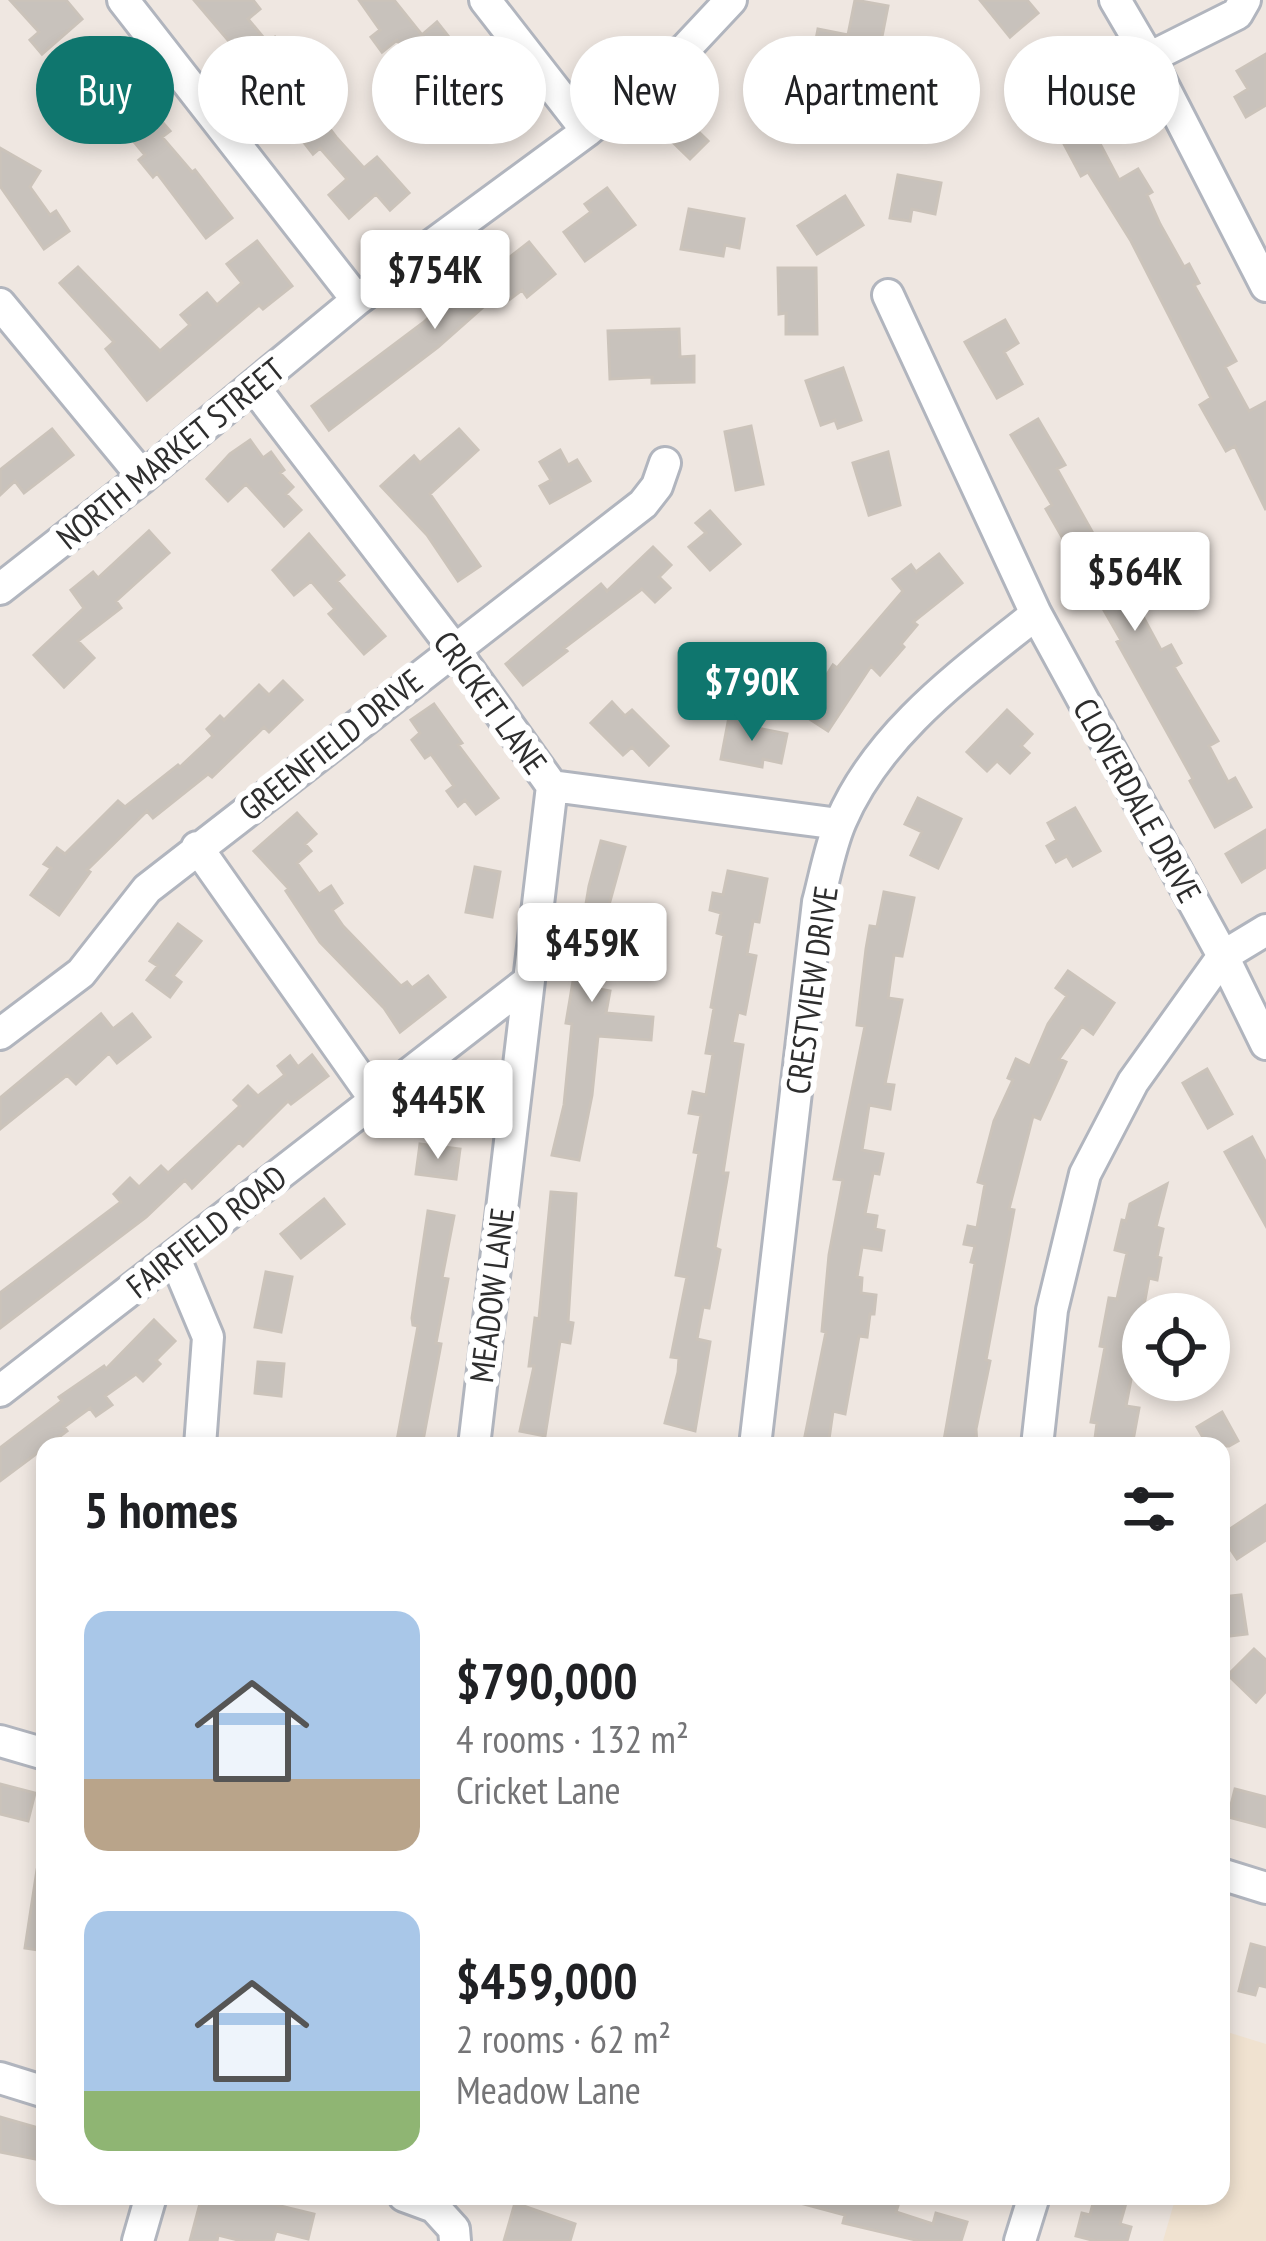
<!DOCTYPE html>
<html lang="en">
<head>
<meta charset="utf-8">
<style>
  :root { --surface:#fff; --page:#f6f6f6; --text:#202124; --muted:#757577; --accent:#0f766e }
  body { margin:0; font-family:"PT Sans Narrow",sans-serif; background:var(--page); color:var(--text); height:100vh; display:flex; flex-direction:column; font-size:45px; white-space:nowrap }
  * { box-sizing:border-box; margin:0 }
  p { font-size:39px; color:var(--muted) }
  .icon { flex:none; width:66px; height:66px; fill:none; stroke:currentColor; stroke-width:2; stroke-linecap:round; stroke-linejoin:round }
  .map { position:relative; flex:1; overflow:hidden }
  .details { position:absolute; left:36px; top:1437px; width:1194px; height:768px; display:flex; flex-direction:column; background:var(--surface); border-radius:24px; box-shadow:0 6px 18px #0003 }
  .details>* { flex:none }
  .top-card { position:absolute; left:36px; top:36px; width:1194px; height:108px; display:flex; gap:24px }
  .controls { position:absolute; left:1122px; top:1293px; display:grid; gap:24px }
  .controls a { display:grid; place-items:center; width:108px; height:108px; border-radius:50%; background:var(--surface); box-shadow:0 6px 18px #0003; font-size:60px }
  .price { position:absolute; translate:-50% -102px; padding:0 27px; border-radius:12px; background:#fff; color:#222; font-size:39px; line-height:78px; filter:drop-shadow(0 3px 6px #0008) }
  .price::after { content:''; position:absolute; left:50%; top:72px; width:36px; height:27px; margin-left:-18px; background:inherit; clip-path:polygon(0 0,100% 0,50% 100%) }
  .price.current { background:var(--accent); color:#fff }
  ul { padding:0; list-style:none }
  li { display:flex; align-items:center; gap:36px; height:300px; padding:0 48px }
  li span { display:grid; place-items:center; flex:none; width:336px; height:240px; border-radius:24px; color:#555 }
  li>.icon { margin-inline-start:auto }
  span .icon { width:144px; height:144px; fill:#fffc; stroke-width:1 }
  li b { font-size:51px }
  h2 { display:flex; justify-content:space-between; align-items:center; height:144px; padding:0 48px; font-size:51px }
  .tag { padding:0 42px; border-radius:54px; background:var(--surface); box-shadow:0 6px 18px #0003; font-size:42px; line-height:108px }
  .tag.current { background:var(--accent); color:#fff }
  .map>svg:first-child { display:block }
  .education { fill:#f0e2d0 }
  .building { fill:#c8c2bc; stroke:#cbc3ba; stroke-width:3 }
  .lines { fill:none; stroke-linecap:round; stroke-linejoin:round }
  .minor-casing { stroke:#b1b5be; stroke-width:36 }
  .minor { stroke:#fff; stroke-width:30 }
  .labels { text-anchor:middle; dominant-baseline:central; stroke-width:12; stroke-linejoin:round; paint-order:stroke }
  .street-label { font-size:33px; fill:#2e2e2e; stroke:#fff }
</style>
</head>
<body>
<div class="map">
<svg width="1266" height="2241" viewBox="0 0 1266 2241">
  <rect width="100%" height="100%" fill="#efe7e1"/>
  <!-- education -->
  <path class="education" d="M 1224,2031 L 1266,2044 L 1266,2241 L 1163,2241 L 1176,2196 L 1221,2196 Z"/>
  <!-- building -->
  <path class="building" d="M 10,0 L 66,0 L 82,19 L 42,54 L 30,40 L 39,32 Z
    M 194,0 L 253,0 L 260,9 L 248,19 L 268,43 L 275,37 L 297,63 L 287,72 L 336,137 L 364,168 L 377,157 L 409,193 L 390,210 L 376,194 L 349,218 L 329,195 L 347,179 L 320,148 L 313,154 L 278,109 L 283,105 Z
    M 359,0 L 394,0 L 422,35 L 437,22 L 456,46 L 422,72 L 397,40 L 382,52 L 371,37 L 380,30 Z
    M 855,0 L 888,6 L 878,57 L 858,53 L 856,63 L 813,55 L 818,29 L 848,35 Z
    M 980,0 L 1027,0 L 1038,13 L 1010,37 Z
    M 96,47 L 124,89 L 88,113 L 77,97 L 86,91 L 68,66 Z
    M 1048,50 L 1061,75 L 1075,67 L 1098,112 L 1102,110 L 1113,130 L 1097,138 L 1119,180 L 1138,169 L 1152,192 L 1147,195 L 1160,224 L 1184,267 L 1189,264 L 1199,283 L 1194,285 L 1236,361 L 1225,367 L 1249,411 L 1266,402 L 1266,510 L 1235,446 L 1226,451 L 1200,405 L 1211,398 L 1131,241 L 1088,172 L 1081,176 L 1046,110 L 1042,112 L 1016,66 Z
    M 1266,54 L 1266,105 L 1246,117 L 1235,97 L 1248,89 L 1237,71 Z
    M 670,104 L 708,141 L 690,159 L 652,122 Z
    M 151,109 L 170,131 L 162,137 L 192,172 L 195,170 L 232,218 L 206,238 L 157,173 L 153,177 L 139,160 L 145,155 L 125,131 Z
    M 0,148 L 40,171 L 30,187 L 50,215 L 56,211 L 69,231 L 44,249 L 0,186 Z
    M 898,175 L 941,183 L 935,214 L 912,209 L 910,221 L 890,218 Z
    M 607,188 L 635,225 L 585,261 L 564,232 L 591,212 L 585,204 Z
    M 845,196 L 863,225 L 817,254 L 798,226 Z
    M 689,209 L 744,219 L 739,248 L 725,245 L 723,256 L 681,249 Z
    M 257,241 L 292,286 L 263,309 L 259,305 L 147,400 L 106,349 L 114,342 L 60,283 L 78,267 L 160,351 L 190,325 L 181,315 L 207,293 L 217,305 L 242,283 L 227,264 Z
    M 529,242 L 555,274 L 527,297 L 522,290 L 505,303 L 498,294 L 438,347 L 329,430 L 312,406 L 424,322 L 467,280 L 473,286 Z
    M 778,268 L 816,268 L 817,334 L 786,334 L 786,313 L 779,314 Z
    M 1005,320 L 1018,343 L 1004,352 L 1022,384 L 997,398 L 965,342 Z
    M 679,329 L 680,357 L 694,356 L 694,382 L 652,383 L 652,377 L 610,379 L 608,331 Z
    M 843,368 L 861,420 L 838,428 L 835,420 L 821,425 L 806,381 Z
    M 1038,419 L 1065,465 L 1057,469 L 1109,562 L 1117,557 L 1147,608 L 1140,611 L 1161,650 L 1171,645 L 1181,663 L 1174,667 L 1218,741 L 1209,746 L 1228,782 L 1235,778 L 1251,807 L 1215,827 L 1190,781 L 1193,779 L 1117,642 L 1121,640 L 1046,509 L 1052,505 L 1011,435 Z
    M 751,426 L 763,484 L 736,490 L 725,432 Z
    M 52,429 L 73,455 L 24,493 L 15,481 L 0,495 L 0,470 Z
    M 459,429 L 478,450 L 430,494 L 480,566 L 458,581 L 427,535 L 381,486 L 414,456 L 420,463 Z
    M 250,440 L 263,458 L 271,452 L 284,470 L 280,473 L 293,487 L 286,494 L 301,510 L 284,526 L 246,484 L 228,501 L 207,479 L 230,454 Z
    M 560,450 L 568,465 L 577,460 L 590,481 L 550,503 L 540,486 L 551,480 L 540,462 Z
    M 888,452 L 900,505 L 869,515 L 853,463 Z
    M 710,511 L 740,544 L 710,570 L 689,547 L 706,533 L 696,523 Z
    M 149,531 L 169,553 L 116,601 L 121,608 L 78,641 L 94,658 L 64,687 L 34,655 L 84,608 L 71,590 L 93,572 L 98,578 Z
    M 309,534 L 344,575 L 337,581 L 385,636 L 364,654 L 329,614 L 335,609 L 311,581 L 294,595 L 273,570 Z
    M 653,547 L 671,565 L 659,577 L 670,588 L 655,602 L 642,589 L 564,648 L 567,651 L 523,685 L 506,664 L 601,584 L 607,591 Z
    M 939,554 L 962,583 L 913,622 L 917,625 L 901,644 L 904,647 L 880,675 L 871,666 L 828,731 L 802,714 L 833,665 L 837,668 L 903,591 L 893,579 L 911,565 L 916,572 Z
    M 283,681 L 302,700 L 269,732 L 264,727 L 212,777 L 208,774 L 153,818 L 147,811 L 87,870 L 90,872 L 59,915 L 31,895 L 51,868 L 44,864 L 57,848 L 65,854 L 118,801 L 125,807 L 178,765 L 180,767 L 213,736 L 207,729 L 220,716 L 224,720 L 259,685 L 269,695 Z
    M 612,702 L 625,716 L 632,710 L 668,746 L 649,765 L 632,747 L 623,755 L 591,723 Z
    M 434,704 L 462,743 L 458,745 L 498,798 L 476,814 L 465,800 L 458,806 L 447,791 L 454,786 L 431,754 L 425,758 L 412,740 L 420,733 L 411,720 Z
    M 1007,710 L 1032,734 L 1021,746 L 1029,753 L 1010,773 L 997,761 L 987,771 L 967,752 Z
    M 729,717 L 748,721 L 747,726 L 787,734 L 781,763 L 763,759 L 762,767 L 721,759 Z
    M 918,798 L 961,819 L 938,868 L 911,855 L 922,832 L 905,824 Z
    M 1075,808 L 1100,851 L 1073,866 L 1067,856 L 1056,862 L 1047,846 L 1057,840 L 1048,823 Z
    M 297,813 L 316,834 L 305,844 L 311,851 L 297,863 L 319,894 L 331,886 L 342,903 L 332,910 L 343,926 L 401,986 L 407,982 L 412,988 L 428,976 L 445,997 L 400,1032 L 384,1008 L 320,942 L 286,891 L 289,889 L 254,851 Z
    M 1266,830 L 1266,867 L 1242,882 L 1226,854 Z
    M 601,841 L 625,847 L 607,912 L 613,913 L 599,989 L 610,991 L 606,1013 L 653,1017 L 651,1040 L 598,1036 L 592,1095 L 579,1160 L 552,1155 L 564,1105 L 572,1024 L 566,1023 L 589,886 Z
    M 475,867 L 500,872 L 492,917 L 466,912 Z
    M 728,871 L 767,879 L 759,922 L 753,921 L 747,954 L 756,956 L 745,1014 L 738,1012 L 732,1043 L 743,1045 L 723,1173 L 728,1173 L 715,1248 L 720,1250 L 709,1308 L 703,1307 L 697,1339 L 710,1342 L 695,1431 L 665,1423 L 678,1372 L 679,1358 L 671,1357 L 687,1277 L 676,1275 L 699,1153 L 694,1152 L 701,1115 L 689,1113 L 693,1092 L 706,1095 L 713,1054 L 706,1053 L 714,1008 L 711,1007 L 724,935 L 717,933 L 721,913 L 710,910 L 713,893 L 723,895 Z
    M 884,892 L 914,898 L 902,956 L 894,955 L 888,998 L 902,1000 L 885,1084 L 894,1085 L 890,1109 L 869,1105 L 862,1150 L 883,1154 L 879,1174 L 873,1173 L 865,1214 L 877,1216 L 875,1229 L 884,1231 L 881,1250 L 862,1247 L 857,1277 L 862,1278 L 861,1293 L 876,1295 L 874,1314 L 870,1314 L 867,1337 L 859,1336 L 845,1414 L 833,1411 L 828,1446 L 803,1446 L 826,1332 L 822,1331 L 829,1255 L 843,1180 L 834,1179 L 865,1026 L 857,1025 L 866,949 L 870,926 L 877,927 Z
    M 178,924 L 201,941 L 173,976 L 181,982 L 170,997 L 147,980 L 158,966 L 150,961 Z
    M 1068,971 L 1114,1003 L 1093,1034 L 1082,1026 L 1059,1059 L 1066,1062 L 1040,1119 L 1033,1116 L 1009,1209 L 1014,1210 L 986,1360 L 990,1361 L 976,1429 L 977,1446 L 943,1446 L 975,1263 L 971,1262 L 975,1246 L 964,1244 L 968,1226 L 977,1228 L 985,1184 L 978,1182 L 994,1121 L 1013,1080 L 1008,1078 L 1016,1059 L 1030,1066 L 1048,1024 L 1067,996 L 1056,988 Z
    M 101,1014 L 113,1029 L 132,1014 L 150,1037 L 117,1063 L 109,1053 L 76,1084 L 67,1075 L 0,1129 L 0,1098 Z
    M 312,1055 L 328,1076 L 291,1104 L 288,1101 L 243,1146 L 239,1142 L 192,1188 L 185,1180 L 146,1217 L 0,1328 L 0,1293 L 121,1202 L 114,1194 L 130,1178 L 139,1187 L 161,1166 L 168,1173 L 240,1106 L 234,1100 L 248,1086 L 258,1096 L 285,1075 L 278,1066 L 290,1056 L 298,1067 Z
    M 1207,1069 L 1232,1114 L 1208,1128 L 1183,1083 Z
    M 1252,1137 L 1266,1163 L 1266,1226 L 1225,1152 Z
    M 420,1144 L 460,1149 L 456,1179 L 416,1174 Z
    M 1167,1184 L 1156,1227 L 1163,1229 L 1157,1257 L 1161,1258 L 1157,1280 L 1149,1278 L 1139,1333 L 1143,1334 L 1143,1354 L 1136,1353 L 1126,1406 L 1139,1408 L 1132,1446 L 1094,1446 L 1097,1423 L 1091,1422 L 1105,1347 L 1100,1346 L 1109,1298 L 1117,1299 L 1127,1253 L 1115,1250 L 1122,1220 L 1126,1221 L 1130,1204 Z
    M 551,1192 L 576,1194 L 568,1322 L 573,1323 L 570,1343 L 560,1341 L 545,1436 L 520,1431 L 534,1366 L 529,1366 L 535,1318 L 539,1319 Z
    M 324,1199 L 344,1224 L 301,1258 L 281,1234 Z
    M 428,1211 L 454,1216 L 442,1278 L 448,1279 L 436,1343 L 441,1344 L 422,1446 L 396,1446 L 418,1326 L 413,1325 L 412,1318 Z
    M 266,1272 L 292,1277 L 281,1332 L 255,1327 Z
    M 154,1320 L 175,1341 L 156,1360 L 160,1364 L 143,1381 L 136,1374 L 105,1396 L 112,1405 L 96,1416 L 90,1408 L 64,1427 L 67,1431 L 0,1481 L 0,1448 L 62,1401 L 59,1397 L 104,1366 L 106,1369 Z
    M 258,1362 L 284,1364 L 281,1396 L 255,1393 Z
    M 1222,1412 L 1238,1441 L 1229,1446 L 1208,1446 L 1197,1427 Z
    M 1266,1505 L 1266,1540 L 1237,1559 L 1221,1535 Z
    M 1241,1595 L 1247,1634 L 1221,1637 L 1221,1597 Z
    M 1254,1649 L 1266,1660 L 1266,1691 L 1256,1702 L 1228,1675 Z
    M 0,1784 L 35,1793 L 28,1821 L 0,1814 Z
    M 1235,1789 L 1266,1797 L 1266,1827 L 1228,1817 Z
    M 37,1870 L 45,1871 L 45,1951 L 25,1948 Z
    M 1251,1944 L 1266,1948 L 1266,1987 L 1258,1985 L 1255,1995 L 1239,1991 Z
    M 0,2117 L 45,2130 L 45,2161 L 0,2152 Z
    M 202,2196 L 239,2196 L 314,2214 L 308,2239 L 276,2231 L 273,2241 L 242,2241 L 218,2235 L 217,2241 L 190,2241 Z
    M 793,2196 L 890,2196 L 900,2199 L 896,2212 L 933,2224 L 936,2213 L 967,2222 L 961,2241 L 920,2241 L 843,2223 L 845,2215 L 793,2201 Z
    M 1095,2196 L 1128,2196 L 1120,2224 L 1131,2227 L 1127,2241 L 1096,2241 L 1076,2236 L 1082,2213 L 1090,2215 Z
    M 515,2203 L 575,2224 L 570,2241 L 504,2241 Z"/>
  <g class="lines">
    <defs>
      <path id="minor" d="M 123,0 L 357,300
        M 485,0 L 587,131
        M 1115,0 L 1149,58 L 1266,286
        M 1149,58 L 1237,14 L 1245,0
        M 888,295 L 1036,614 L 1223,956 L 1266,1044
        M 0,304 L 143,477
        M 254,387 L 454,649 L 552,786 L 839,824
        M 0,589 L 143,477 L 357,300 L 587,131 L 686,48 L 731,0
        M 197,847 L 376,1101 L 511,1120
        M 0,1034 L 81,973 L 147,889 L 643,504 L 657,486 L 665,463
        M 174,1256 L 208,1337 L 200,1446
        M 0,1391 L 526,983
        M 474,1446 L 552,786
        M 755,1446 L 818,902 C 825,876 830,846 841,821 C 879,732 963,673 1036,614
        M 1037,1446 L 1052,1310 L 1085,1174 L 1133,1082 L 1223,956 L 1266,930
        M 0,1741 L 45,1754
        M 1221,1874 L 1266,1888
        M 0,2078 L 45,2092
        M 404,2196 L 434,2207 L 454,2229 L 455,2241
        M 138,2241 L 151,2196
        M 1020,2241 L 1034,2196"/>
    </defs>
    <!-- minor casing -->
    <use href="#minor" class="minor-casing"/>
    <!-- minor -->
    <use href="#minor" class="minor"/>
  </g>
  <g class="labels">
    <!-- street labels -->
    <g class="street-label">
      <text transform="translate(170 453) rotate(-39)">NORTH MARKET STREET</text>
      <text transform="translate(491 702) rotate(54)">CRICKET LANE</text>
      <text transform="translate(330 744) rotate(-38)">GREENFIELD DRIVE</text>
      <text transform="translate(1138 800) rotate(61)">CLOVERDALE DRIVE</text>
      <text transform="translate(811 990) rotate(-82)">CRESTVIEW DRIVE</text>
      <text transform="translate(206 1231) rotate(-38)">FAIRFIELD ROAD</text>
      <text transform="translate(491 1295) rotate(-83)">MEADOW LANE</text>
    </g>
  </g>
</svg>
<div class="controls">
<a><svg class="icon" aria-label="locate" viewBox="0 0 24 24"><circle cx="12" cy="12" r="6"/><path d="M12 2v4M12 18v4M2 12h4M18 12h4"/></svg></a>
</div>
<b class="price" style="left:435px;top:332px">$754K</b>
<b class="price" style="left:1135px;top:634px">$564K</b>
<b class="price current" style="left:752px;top:744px">$790K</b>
<b class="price" style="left:592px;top:1005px">$459K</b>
<b class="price" style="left:438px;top:1162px">$445K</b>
<div class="top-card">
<a class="tag current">Buy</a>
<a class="tag">Rent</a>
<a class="tag">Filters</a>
<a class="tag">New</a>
<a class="tag">Apartment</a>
<a class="tag">House</a>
</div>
<section class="details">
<h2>5 homes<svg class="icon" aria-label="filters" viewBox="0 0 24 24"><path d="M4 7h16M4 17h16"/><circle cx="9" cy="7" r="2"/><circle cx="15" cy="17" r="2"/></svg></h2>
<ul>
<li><span style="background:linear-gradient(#a9c7e8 70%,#b9a48a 0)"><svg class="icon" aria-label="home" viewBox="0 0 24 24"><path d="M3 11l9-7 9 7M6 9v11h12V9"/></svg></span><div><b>$790,000</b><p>4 rooms · 132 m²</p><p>Cricket Lane</p></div></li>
<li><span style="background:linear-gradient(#a9c7e8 75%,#8fb573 0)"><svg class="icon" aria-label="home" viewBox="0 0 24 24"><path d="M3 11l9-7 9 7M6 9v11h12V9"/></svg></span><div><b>$459,000</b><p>2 rooms · 62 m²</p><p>Meadow Lane</p></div></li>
</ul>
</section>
</div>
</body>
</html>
